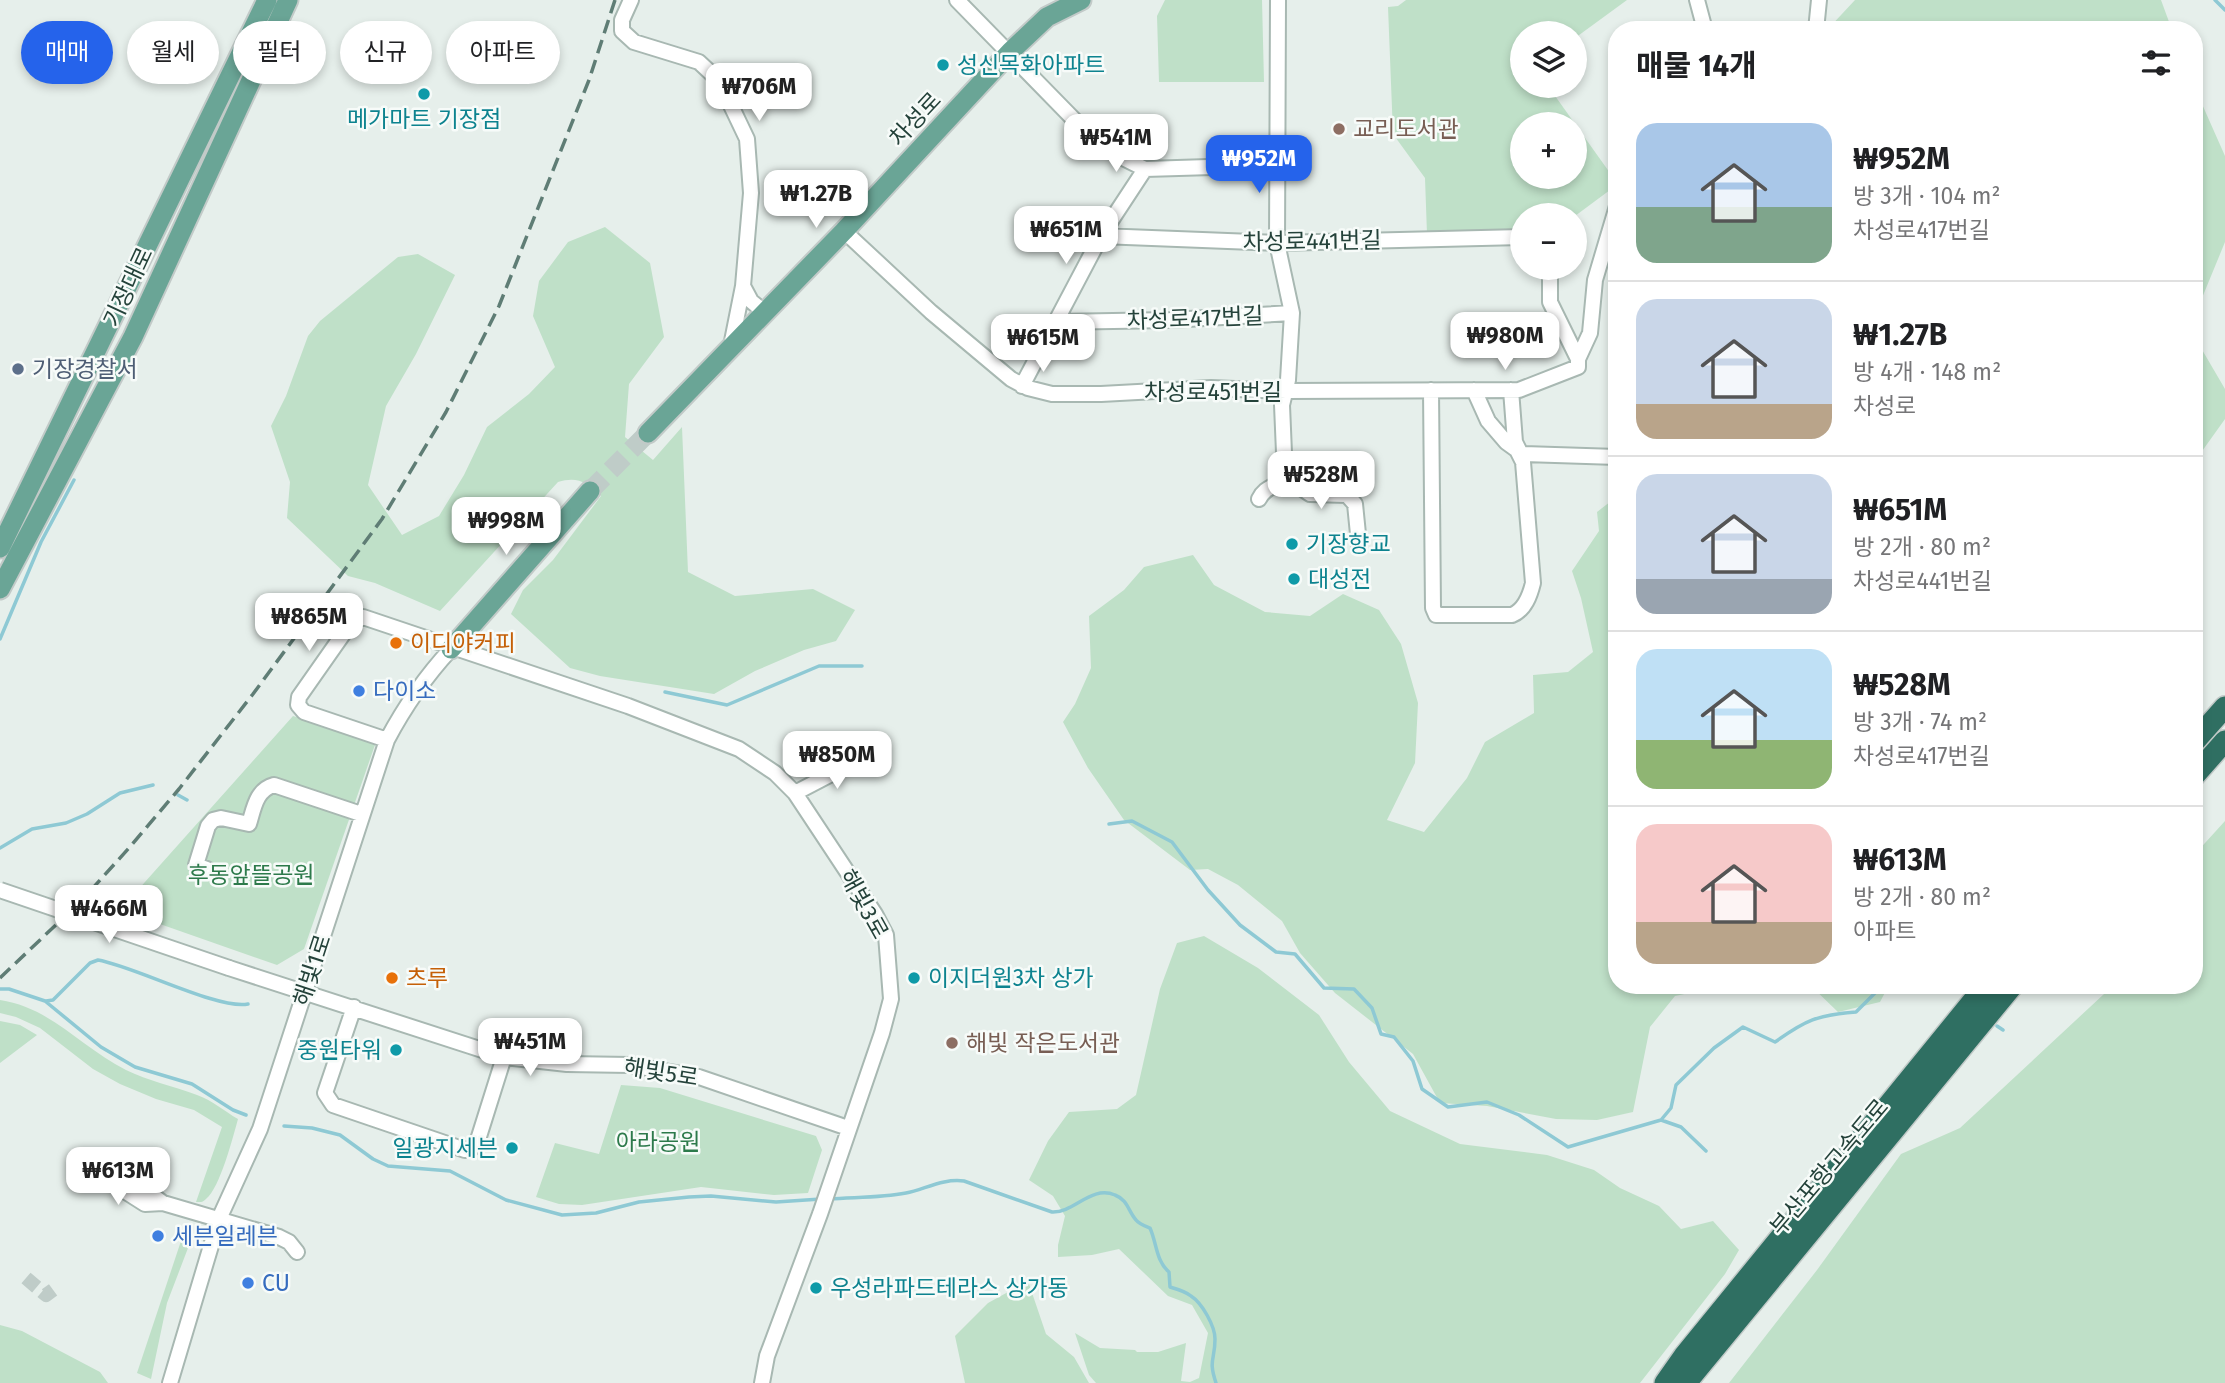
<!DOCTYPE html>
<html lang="ko">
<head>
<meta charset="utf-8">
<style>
  :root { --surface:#fff; --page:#f6f6f6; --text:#202124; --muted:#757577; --line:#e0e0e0; --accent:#2563eb }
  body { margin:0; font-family:"Fira Sans","Noto Sans KR",sans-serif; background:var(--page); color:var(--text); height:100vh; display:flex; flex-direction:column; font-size:26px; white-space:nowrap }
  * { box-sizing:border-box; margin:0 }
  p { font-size:23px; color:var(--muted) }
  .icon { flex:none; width:38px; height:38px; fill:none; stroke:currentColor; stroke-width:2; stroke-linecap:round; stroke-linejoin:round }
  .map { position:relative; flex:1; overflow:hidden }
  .details { position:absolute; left:1608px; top:21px; width:595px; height:973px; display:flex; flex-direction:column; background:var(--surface); border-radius:28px; box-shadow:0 4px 10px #0003 }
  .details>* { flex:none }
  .hud { position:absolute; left:21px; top:21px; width:665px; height:63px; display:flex; gap:14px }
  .tools { position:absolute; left:1510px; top:21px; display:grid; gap:14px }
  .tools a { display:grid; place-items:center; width:77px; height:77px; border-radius:50%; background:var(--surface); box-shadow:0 4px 10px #0003; font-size:35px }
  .price { position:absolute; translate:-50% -60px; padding:0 16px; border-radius:14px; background:#fff; color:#222; font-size:23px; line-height:46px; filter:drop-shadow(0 2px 4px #0008) }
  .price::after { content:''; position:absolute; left:50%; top:42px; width:21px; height:16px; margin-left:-10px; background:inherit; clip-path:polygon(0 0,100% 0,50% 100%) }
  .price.on { background:var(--accent); color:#fff }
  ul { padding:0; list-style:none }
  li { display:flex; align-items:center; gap:21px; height:175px; padding:0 28px }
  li+li { border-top:2px solid var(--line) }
  li span { display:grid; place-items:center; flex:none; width:196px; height:140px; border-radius:21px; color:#555 }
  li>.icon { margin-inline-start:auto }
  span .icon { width:84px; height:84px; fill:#fffc; stroke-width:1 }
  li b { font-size:30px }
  h2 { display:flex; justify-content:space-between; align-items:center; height:84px; padding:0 28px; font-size:30px }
  .pill { padding:0 24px; border-radius:32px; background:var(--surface); box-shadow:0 4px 10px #0003; font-size:24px; line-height:63px }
  .pill.on { background:var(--accent); color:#fff }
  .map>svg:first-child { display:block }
  .green { fill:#bfe0c8; fill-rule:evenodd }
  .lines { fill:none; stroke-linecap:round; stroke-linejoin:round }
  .stream { stroke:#8ec9d4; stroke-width:3.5 }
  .minor-tunnel { stroke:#bfccc8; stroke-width:14; stroke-dasharray:14 7; stroke-linecap:butt }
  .major-tunnel { stroke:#bfccc8; stroke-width:19; stroke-dasharray:19 10; stroke-linecap:butt }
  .minor-casing { stroke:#a8b8b2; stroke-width:18 }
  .major-casing { stroke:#c2cac8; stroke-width:23 }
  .highway-casing { stroke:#c2cac8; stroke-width:24 }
  .minor { stroke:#fff; stroke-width:14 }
  .major { stroke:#6aa596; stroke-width:19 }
  .highway { stroke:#2f6f62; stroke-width:21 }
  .rail { stroke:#5f7d75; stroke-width:3.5; stroke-dasharray:14 7; stroke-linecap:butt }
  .minor-bridge-casing { stroke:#a8b8b2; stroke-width:18; stroke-linecap:butt }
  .minor-bridge { stroke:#fff; stroke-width:14 }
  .culture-dot { fill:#0f9aa8; stroke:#f7fbf9; stroke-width:2.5 }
  .education-dot { fill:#8d6e63; stroke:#f7fbf9; stroke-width:2.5 }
  .service-dot { fill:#5c6f8a; stroke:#f7fbf9; stroke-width:2.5 }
  .food-dot { fill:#e8710a; stroke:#f7fbf9; stroke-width:2.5 }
  .shop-dot { fill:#3f7fe0; stroke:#f7fbf9; stroke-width:2.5 }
  .labels { text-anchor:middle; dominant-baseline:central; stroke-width:5; stroke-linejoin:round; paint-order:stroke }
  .culture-label { font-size:23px; fill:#0d838f; stroke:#f7fbf9; text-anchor:start }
  .street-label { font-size:23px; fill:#24423a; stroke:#f7fbf9 }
  .education-label { font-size:23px; fill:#785e54; stroke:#f7fbf9; text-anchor:start }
  .service-label { font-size:23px; fill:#4e5e75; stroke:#f7fbf9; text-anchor:start }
  .food-label { font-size:23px; fill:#c56008; stroke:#f7fbf9; text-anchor:start }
  .shop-label { font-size:23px; fill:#366cbe; stroke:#f7fbf9; text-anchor:start }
  .park-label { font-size:23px; fill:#2d7a4b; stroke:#f7fbf9 }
</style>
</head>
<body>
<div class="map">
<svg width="2225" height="1383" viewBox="0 0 2225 1383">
  <rect width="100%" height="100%" fill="#e6efeb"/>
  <!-- green -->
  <path class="green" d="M 1165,0 L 1262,0 L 1264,82 L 1159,82 L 1157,16 Z
    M 1406,0 L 1627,0 L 1575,38 L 1575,33 L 1522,33 L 1522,86 L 1548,86 L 1615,180 L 1610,190 L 1575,216 L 1522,215 L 1522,230 L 1427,234 L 1425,178 L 1393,134 L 1388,7 L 1398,6 ZM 1522,124 L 1575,124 L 1575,177 L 1522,177 Z
    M 1855,0 L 2161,0 L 2172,30 L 1827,30 Z
    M 2194,86 L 2225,156 L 2225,242 L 2195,315 Z
    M 605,227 L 650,263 L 664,337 L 629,384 L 625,437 L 653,460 L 682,427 L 688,572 L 735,596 L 813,589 L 855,610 L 836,641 L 804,650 L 755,671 L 714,694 L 600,676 L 570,668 L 511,614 L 523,590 L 553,560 L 601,496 C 587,482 577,476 558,482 L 440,611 L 375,583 L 348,576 L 287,518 L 290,482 L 271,426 L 286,396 L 308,336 L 320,321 L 398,257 L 418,254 L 455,275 L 416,354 L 386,406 L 368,485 L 402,535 L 439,516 L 464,475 L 487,427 L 529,394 L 555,367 L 533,316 L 539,281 L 568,242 Z
    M 2194,336 L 2225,389 L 2225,419 L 2195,461 Z
    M 1615,498 L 1617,985 L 1727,985 L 1675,996 L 1650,1027 L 1633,1112 L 1597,1120 L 1556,1119 L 1487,1106 L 1440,1103 L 1413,1054 L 1335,993 L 1300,953 L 1282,921 L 1238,885 L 1208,869 L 1190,870 L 1124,820 L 1088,768 L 1063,722 L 1075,704 L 1091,668 L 1089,616 L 1124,590 L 1144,567 L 1193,555 L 1214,585 L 1265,612 L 1310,616 L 1343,594 L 1379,610 L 1401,644 L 1418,703 L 1415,763 L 1387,820 L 1424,832 L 1467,778 L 1485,742 L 1534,713 L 1533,675 L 1568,672 L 1593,652 L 1581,598 L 1572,571 L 1599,531 L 1597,512 Z
    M 293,716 L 376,742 L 304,949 L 277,965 L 120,910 Z
    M 2225,821 L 2225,1383 L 1729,1383 L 1817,1270 L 1901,1154 L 1960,1128 L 2104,994 L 2107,985 L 2194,985 L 2195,854 Z
    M 1204,936 L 1258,968 L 1319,1015 L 1349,1062 L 1390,1111 L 1460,1144 L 1547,1155 L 1594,1170 L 1620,1188 L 1659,1206 L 1681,1229 L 1713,1221 L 1739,1250 L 1725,1274 L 1640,1383 L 1096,1383 L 1089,1375 L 1075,1333 L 1100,1348 L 1135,1350 L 1137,1352 L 1158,1352 L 1186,1343 L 1181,1381 L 1190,1382 L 1199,1378 L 1208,1333 L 1192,1305 L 1168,1296 L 1119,1249 L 1092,1255 L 1058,1257 L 1058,1245 L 1065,1216 L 1053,1196 L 1029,1180 L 1048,1141 L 1069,1112 L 1117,1109 L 1136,1095 L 1160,989 L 1177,943 Z
    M 1810,985 L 1889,985 L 1880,1002 L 1838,1012 Z
    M 0,1000 C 50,1007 82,1048 126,1070 C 148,1081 173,1086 197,1095 C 212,1100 224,1111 238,1119 C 233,1137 220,1188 206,1199 C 202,1203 201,1202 196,1202 L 222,1127 L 194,1110 L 156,1099 L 120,1084 L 93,1069 L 40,1028 L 16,1017 L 0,1013 Z
    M 0,1021 L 20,1025 L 37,1035 L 0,1063 Z
    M 621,1085 L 660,1088 L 816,1136 L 822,1150 L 808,1193 L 774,1195 L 701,1187 L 582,1205 L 559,1204 L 536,1197 L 555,1143 L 599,1154 Z
    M 187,1223 L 193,1235 L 167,1303 L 151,1379 L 137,1373 Z
    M 1028,1281 L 1046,1334 L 1074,1357 L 1089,1383 L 965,1383 L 955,1336 L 988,1303 Z
    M 0,1325 L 22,1331 L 100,1372 L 108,1383 L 0,1383 Z"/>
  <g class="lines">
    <!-- stream -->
    <path class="stream" d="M 2215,0 L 2225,10
      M 0,639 L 41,542 L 74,480
      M 665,692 L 727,705 L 819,666 L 862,666
      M 178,795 L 187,800
      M 1109,824 L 1132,821 L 1172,842 L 1208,890 L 1240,925 L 1276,952 L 1295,954 L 1324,988 L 1354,989 L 1372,1008 L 1381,1034 L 1394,1037 L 1413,1061 L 1422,1089 L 1448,1107 L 1487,1102 L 1519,1115 L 1568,1147 L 1661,1120 L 1681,1127 L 1706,1151
      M 0,848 L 32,829 L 66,823 L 87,814 L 120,793 L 153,785
      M 0,989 L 9,989 L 45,1001 L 101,1047 L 135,1067 L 192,1084 L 233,1110 L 246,1115
      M 46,1001 L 53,1000 L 90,963 L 98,960 C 134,966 218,1010 248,1004
      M 1997,1026 L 2003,1030
      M 1661,1120 L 1671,1108 L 1676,1085 L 1714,1048 L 1743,1027 L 1775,1042 C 1806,1020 1817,1015 1856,1012 L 1883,985
      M 284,1126 L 312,1128 L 340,1135 L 373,1159 L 388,1166 L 450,1171 L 506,1200 L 562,1215 L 596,1213 L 639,1202 L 689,1197 L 711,1196 L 776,1202 L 821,1199
      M 829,1199 C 854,1197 880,1198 906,1193 C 925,1189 944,1178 964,1181 L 1052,1212 C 1074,1213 1091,1185 1115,1195 C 1128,1200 1128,1211 1136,1220 C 1139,1224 1145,1226 1150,1228 C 1157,1244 1156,1261 1169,1272 L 1170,1287 C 1177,1289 1185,1291 1191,1296 C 1202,1303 1215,1326 1215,1339 C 1215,1361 1208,1359 1216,1383"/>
    <!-- minor-tunnel -->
    <path class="minor-tunnel" d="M 26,1278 L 46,1295 L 57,1287"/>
    <!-- major-tunnel -->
    <path class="major-tunnel" d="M 590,491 L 648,433"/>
    <defs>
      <path id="minor" d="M 631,0 L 622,20 L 622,31 L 634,42 L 699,62 L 714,76 L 727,97 L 747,139 L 751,193 L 743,286 L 751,301 L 764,312
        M 957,0 L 1091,137 L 1115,154 L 1145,169 L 1276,165
        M 1278,0 L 1277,243 L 1292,313 L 1288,380 L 1282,405 L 1285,477
        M 1697,0 L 1705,30
        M 1816,30 L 1819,0
        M 844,231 L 931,312 L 1011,379 L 1028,388 L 1052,394 L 1101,394 L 1211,388 L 1286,391 L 1519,390 L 1578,367 L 1578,359 L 1590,333 L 1595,280 L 1617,206
        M 1101,236 L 1277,243 L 1522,237
        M 1550,268 L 1550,302 L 1578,359
        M 1056,322 L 1170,320 L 1292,313
        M 731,346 L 743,286
        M 1022,386 L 1101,236 L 1145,169
        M 1431,390 L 1433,608 L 1436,615 L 1512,615 C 1525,610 1530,595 1533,583 L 1523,462 L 1517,450 L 1506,442 L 1488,421 L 1474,390
        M 1511,390 L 1515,442 L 1521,454 L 1617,457
        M 1285,477 L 1310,494 L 1347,495 L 1355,504 L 1359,544
        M 1259,499 C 1265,486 1277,487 1285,477
        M 387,740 L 304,712 L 298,705 L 299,697 L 353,620 L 363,617 L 628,706 L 739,749 L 775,773 L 795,793 L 875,914 L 886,935 L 891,999 L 882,1033 L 820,1214 L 767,1356 L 762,1383
        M 795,793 L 862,758
        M 207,869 L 196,865 L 208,826 L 213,820 L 221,818 L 249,824 C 254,808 256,790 274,785 L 361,814
        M 229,968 L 504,1057 L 567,1064 L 630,1065 L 699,1077 L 848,1128
        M 354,1007 L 325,1093 L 333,1105 L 465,1150 L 472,1148 L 477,1143 L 504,1057
        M 111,1175 L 151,1194 L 163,1203 L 279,1237 L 289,1242 L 297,1252
        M 123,1190 L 145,1204 L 163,1203
        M 170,1383 L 219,1219 L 260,1129 L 387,740 C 405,706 425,677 451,649"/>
      <path id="major" d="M 648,433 L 844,231 L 1010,52 L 1047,17 L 1081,0
        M 0,548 L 267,0
        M 0,589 L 133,337 L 288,0
        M 451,649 L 590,491"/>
      <path id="highway" d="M 2194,742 L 2225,707
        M 2194,776 L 2225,741
        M 1665,1383 L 1684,1356 L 1986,985
        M 1686,1383 L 2013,985"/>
    </defs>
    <!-- minor casing -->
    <use href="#minor" class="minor-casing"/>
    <!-- major casing -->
    <use href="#major" class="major-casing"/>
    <!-- highway casing -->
    <use href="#highway" class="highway-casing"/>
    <!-- minor -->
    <use href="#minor" class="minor"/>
    <!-- major -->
    <use href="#major" class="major"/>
    <!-- highway -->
    <use href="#highway" class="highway"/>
    <!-- rail -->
    <path class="rail" d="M 0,978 L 82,900 L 129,848 L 179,789 L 253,694 L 382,519 L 446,412 L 499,306 L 589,80 L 615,0"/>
    <defs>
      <path id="minor-bridge" d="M 0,890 L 229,968"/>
    </defs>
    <!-- minor-bridge casing -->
    <use href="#minor-bridge" class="minor-bridge-casing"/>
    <!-- minor-bridge -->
    <use href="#minor-bridge" class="minor-bridge"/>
  </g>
  <!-- markers -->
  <g class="culture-dot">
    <circle cx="943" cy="65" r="7"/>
    <circle cx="424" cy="94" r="7"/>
    <circle cx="1292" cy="544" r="7"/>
    <circle cx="1294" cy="579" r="7"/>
    <circle cx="914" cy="978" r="7"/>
    <circle cx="396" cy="1050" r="7"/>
    <circle cx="512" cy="1148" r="7"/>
    <circle cx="816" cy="1288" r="7"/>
  </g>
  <g class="education-dot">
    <circle cx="1339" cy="129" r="7"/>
    <circle cx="952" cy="1043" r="7"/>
  </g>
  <circle class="service-dot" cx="18" cy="369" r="7"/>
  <g class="food-dot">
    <circle cx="396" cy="643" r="7"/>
    <circle cx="392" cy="978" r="7"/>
  </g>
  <g class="shop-dot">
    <circle cx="359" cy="691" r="7"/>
    <circle cx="158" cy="1236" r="7"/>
    <circle cx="248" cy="1283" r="7"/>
  </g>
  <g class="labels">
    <!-- culture labels -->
    <g class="culture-label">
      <text x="957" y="65">성신목화아파트</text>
      <text x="424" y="119" text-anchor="middle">메가마트 기장점</text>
      <text x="1306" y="544">기장향교</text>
      <text x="1308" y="579">대성전</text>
      <text x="928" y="978">이지더원3차 상가</text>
      <text x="382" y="1050" text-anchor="end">중원타워</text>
      <text x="498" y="1148" text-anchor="end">일광지세븐</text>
      <text x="830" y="1288">우성라파드테라스 상가동</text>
    </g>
    <!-- street labels -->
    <g class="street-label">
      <text transform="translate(915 119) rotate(-47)">차성로</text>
      <text transform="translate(1312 241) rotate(-1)">차성로441번길</text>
      <text transform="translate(128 287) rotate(-65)">기장대로</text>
      <text transform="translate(1195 318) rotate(-2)">차성로417번길</text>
      <text x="1213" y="392">차성로451번길</text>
      <text transform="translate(864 904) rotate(61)">해빛3로</text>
      <text transform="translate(312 970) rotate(-72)">해빛1로</text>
      <text transform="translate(661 1072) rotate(9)">해빛5로</text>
      <text transform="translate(1829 1167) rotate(-50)">부산포항고속도로</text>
    </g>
    <!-- education labels -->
    <g class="education-label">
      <text x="1353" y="129">교리도서관</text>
      <text x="966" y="1043">해빛 작은도서관</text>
    </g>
    <!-- service labels -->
    <g class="service-label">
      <text x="32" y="369">기장경찰서</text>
    </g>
    <!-- food labels -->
    <g class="food-label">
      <text x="410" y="643">이디야커피</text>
      <text x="406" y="978">츠루</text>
    </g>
    <!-- shop labels -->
    <g class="shop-label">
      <text x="373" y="691">다이소</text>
      <text x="172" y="1236">세븐일레븐</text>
      <text x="262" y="1283">CU</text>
    </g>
    <!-- park labels -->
    <g class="park-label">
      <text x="251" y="875">후동앞뜰공원</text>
      <text x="658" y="1142">아라공원</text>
    </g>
  </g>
</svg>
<div class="tools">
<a><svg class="icon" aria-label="layers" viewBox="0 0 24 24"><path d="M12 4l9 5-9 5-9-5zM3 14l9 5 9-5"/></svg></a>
<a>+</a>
<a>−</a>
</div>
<b class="price" style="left:759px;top:123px">₩706M</b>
<b class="price" style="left:1116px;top:174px">₩541M</b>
<b class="price on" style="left:1259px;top:195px">₩952M</b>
<b class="price" style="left:816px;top:230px">₩1.27B</b>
<b class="price" style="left:1066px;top:266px">₩651M</b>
<b class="price" style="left:1505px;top:372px">₩980M</b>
<b class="price" style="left:1043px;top:374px">₩615M</b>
<b class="price" style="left:1321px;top:511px">₩528M</b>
<b class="price" style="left:506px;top:557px">₩998M</b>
<b class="price" style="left:309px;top:653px">₩865M</b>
<b class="price" style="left:837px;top:791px">₩850M</b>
<b class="price" style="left:109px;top:945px">₩466M</b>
<b class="price" style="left:530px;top:1078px">₩451M</b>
<b class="price" style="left:118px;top:1207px">₩613M</b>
<div class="hud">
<a class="pill on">매매</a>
<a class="pill">월세</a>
<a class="pill">필터</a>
<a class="pill">신규</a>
<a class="pill">아파트</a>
</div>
<section class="details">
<h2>매물 14개<svg class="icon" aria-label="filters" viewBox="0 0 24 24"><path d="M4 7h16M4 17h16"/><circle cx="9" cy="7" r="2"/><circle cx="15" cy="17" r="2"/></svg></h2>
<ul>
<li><span style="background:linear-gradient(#a9c7e8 60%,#7fa58c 0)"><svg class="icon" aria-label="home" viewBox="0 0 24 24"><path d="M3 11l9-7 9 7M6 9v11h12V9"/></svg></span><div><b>₩952M</b><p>방 3개 · 104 m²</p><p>차성로417번길</p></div></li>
<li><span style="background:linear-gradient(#c9d6e8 75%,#b9a48a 0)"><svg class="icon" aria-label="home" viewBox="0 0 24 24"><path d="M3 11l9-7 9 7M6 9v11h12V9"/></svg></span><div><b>₩1.27B</b><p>방 4개 · 148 m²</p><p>차성로</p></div></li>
<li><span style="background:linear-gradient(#c9d6e8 75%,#9aa5b1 0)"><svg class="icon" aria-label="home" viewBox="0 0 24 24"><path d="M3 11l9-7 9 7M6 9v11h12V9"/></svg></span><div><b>₩651M</b><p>방 2개 · 80 m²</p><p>차성로441번길</p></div></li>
<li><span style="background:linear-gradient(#bfe0f5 65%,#8fb573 0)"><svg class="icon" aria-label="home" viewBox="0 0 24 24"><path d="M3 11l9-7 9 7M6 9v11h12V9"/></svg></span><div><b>₩528M</b><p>방 3개 · 74 m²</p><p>차성로417번길</p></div></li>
<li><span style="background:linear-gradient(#f6c9c9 70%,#b9a48a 0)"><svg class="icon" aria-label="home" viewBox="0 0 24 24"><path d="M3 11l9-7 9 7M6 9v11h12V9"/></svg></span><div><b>₩613M</b><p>방 2개 · 80 m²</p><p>아파트</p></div></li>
</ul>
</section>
</div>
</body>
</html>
